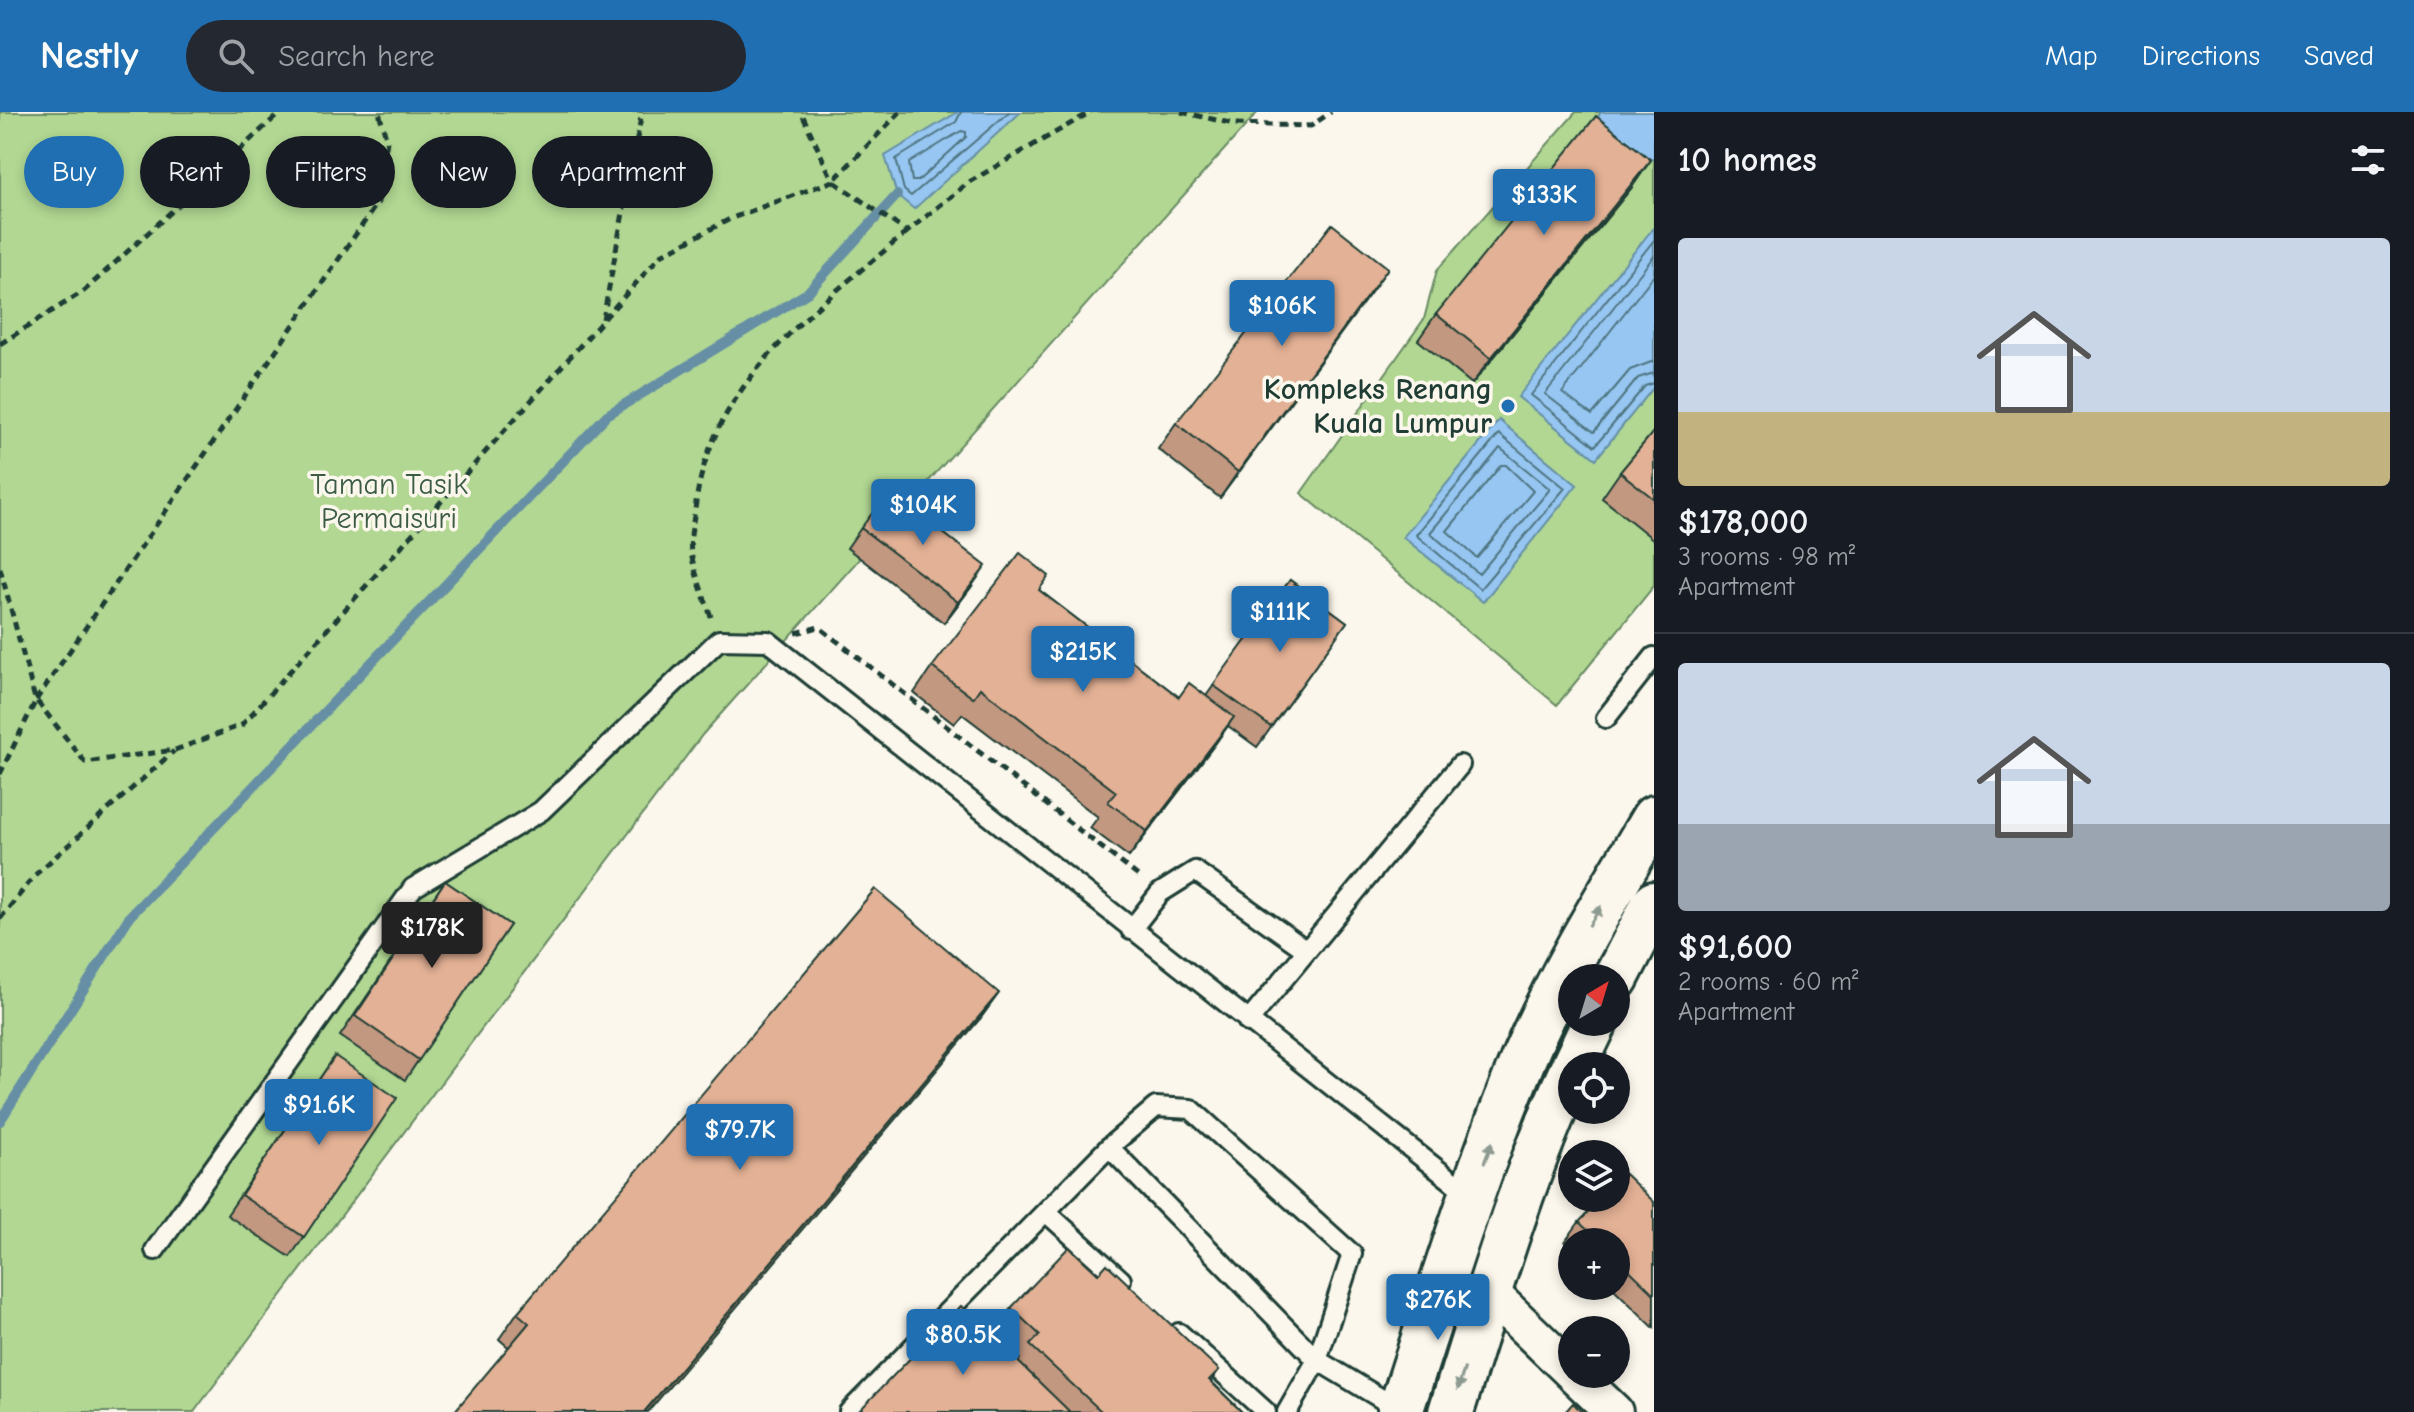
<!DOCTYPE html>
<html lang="en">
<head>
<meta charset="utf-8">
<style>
  :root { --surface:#171b24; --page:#242831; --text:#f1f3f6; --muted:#9ea1a6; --line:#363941; --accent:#1f6fb2 }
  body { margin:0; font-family:"Comic Neue",sans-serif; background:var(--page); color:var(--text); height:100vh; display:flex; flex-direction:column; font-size:30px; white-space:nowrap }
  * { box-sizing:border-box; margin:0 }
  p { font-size:26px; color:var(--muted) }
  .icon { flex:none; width:44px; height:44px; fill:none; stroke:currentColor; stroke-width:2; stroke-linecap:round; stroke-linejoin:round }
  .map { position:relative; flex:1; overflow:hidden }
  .panel { display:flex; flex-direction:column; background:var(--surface); width:760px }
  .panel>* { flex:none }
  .guide { position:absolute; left:24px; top:24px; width:760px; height:72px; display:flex; gap:16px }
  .needle { width:52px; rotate:38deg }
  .controls { position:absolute; left:1558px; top:852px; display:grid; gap:16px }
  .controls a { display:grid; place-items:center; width:72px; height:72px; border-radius:50%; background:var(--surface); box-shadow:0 4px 12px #0003; font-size:40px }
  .price { position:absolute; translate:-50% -68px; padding:0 18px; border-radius:8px; background:var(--accent); color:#fff; font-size:26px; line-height:52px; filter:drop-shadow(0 2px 4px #0008) }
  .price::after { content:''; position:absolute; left:50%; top:48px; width:24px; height:18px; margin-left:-12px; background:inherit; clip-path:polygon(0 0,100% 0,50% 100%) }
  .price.on { background:#222; color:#fff }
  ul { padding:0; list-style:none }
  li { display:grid; align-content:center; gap:16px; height:424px; padding:0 24px }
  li+li { border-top:2px solid var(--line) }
  li span { display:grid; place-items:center; height:248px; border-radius:8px; color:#555 }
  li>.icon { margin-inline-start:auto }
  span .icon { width:144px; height:144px; fill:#fffc; stroke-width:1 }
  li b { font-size:34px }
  h2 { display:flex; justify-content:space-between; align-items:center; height:96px; padding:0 24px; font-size:34px }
  .tag { padding:0 28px; border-radius:36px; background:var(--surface); box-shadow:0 4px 12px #0003; font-size:28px; line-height:72px }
  .tag.on { background:var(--accent); color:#fff }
  header { display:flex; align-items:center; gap:48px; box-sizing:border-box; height:112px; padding:0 40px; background:var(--accent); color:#fff }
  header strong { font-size:38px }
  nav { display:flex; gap:44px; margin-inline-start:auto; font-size:28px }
  .search { width:560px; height:72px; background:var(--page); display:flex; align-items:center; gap:20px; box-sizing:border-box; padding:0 28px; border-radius:44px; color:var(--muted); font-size:30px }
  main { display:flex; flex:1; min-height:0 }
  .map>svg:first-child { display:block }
  .green { fill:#b1d792; stroke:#688a63; stroke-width:2 }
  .water { fill:#96c6f1; stroke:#668fa5; stroke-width:2 }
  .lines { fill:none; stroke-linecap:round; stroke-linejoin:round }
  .shore { stroke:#4f7480; stroke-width:2 }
  .stream { stroke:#668fa5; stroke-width:10 }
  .service-casing { stroke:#1f3d34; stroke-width:24 }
  .minor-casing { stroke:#1f3d34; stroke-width:42 }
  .tertiary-casing { stroke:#1f3d34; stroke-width:50 }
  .path { stroke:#1f3d34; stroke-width:5; stroke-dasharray:8 6; stroke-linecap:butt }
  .service { stroke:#fbf7ec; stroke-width:18 }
  .minor { stroke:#fbf7ec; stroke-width:36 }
  .tertiary { stroke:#fbf7ec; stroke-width:44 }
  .wall { fill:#c39880; stroke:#1f3d34; stroke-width:2 }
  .shaded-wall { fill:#9f7c68; stroke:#1f3d34; stroke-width:2 }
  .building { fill:#e3b195; stroke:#1f3d34; stroke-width:2 }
  .oneway { fill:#8d9a90 }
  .poi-dot { fill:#1f6fb2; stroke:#fbf7ec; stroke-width:3 }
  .labels { text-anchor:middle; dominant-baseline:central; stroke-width:7; stroke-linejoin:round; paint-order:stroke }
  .poi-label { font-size:30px; font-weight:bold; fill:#1f3d34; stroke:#fbf7ec; text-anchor:end }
  .park-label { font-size:30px; fill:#3c5c47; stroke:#fbf7ec }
</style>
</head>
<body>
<header>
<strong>Nestly</strong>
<div class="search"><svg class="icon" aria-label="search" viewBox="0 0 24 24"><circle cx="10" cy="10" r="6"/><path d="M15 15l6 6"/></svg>Search here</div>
<nav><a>Map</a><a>Directions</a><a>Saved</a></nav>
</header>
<main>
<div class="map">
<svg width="1654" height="1300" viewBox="0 0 1654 1300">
  <rect width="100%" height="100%" fill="#fbf7ec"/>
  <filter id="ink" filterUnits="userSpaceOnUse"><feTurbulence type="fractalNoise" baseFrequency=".0125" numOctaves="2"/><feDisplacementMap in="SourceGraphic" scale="16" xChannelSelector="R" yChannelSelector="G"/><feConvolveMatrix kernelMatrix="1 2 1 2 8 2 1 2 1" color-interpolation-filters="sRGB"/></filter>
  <g filter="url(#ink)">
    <!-- green -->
    <path class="green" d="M 0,0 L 1258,0 L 703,622 L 194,1300 L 0,1300 Z
      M 1576,0 L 1654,0 L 1654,474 L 1557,593 L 1301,381 L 1424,207 L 1437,158 Z"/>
    <!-- water -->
    <path class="water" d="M 958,0 L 1021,0 L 914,97 L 897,83 L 885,44 Z
      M 1601,0 L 1654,0 L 1654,47 L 1648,48 L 1596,8 Z
      M 1654,115 L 1654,275 L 1596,347 L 1518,285 Z
      M 1499,308 L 1577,373 L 1483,490 L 1403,425 Z"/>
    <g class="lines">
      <!-- shore -->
      <path class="shore" d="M 961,0 L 956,10 L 896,47 L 904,78 L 911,84 L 1009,0
        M 961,19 L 966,20 L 966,25 L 918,69 L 912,69 L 909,51 Z
        M 1654,128 L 1531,283 L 1595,334 L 1645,274 L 1654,271
        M 1654,144 L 1545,282 L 1594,320 L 1638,266 L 1654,261
        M 1654,163 L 1562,281 L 1592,303 L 1630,258 L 1654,249
        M 1499,322 L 1565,376 L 1480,477 L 1416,423 Z
        M 1500,336 L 1550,377 L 1479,462 L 1430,421 Z
        M 1501,353 L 1506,353 L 1533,379 L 1477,446 L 1447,419 Z"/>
      <!-- stream -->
      <path class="stream" d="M 0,1009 L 130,804 L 607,303 L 807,181 L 897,83"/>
      <defs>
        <path id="service" d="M 1606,606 L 1654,545
          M 1131,818 L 1160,781 L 1195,759 L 1306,838
          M 1248,910 L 1460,653
          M 1109,1035 L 1317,1248 L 1400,1298
          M 1046,1100 L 1121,1168
          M 155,1138 L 413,776 L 541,699 L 719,528 L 768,529 L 1471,1084
          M 1179,1221 L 1266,1300
          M 849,1300 L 1109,1035 L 1156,995 L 1191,997 L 1352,1142 L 1317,1248 L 1287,1300"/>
        <path id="minor" d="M 1489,1180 L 1572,1260
          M 1574,1262 L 1614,1300"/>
        <path id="tertiary" d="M 1616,866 L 1654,792
          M 1574,954 L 1595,910
          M 1400,1300 C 1439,1181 1476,1061 1524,945 C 1560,861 1608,784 1654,706
          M 1451,1300 C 1487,1186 1521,1067 1572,958"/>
      </defs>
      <!-- service casing -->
      <use href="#service" class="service-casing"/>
      <!-- minor casing -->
      <use href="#minor" class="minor-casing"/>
      <!-- tertiary casing -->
      <use href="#tertiary" class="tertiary-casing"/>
      <!-- path -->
      <path class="path" d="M 900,0 L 833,69 L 907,120 L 969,70 L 1091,0
        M 1181,0 L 1234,12 L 1311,14 L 1331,0
        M 603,207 L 642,0
        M 0,232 L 84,179 L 281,0
        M 0,456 L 35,587
        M 711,505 C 704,484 695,462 691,441 C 689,428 693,411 695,398 C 709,270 816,197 907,120
        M 796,521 L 819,515 L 1142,767
        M 36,588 L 378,90 L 387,29 L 379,0
        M 0,662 L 36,588 L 85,650 L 175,638 L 242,613 L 661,143 L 732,106 L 833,69 L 801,0
        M 0,807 L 36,762 L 174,639"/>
      <!-- service -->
      <use href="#service" class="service"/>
      <!-- minor -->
      <use href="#minor" class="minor"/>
      <!-- tertiary -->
      <use href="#tertiary" class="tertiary"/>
    </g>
    <!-- wall -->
    <path class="wall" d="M 1633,74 L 1472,272 L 1418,228 L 1436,202 Z
      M 1388,156 L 1220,386 L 1158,337 L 1176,311 Z
      M 1654,319 L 1654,428 L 1602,386 L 1620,360 Z
      M 861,416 L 972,474 L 944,511 L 847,436 Z
      M 1290,468 L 1347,510 L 1257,635 L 1228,614 L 1129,745 L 1090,716 L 1098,705 L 962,602 L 954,612 L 914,581 L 932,555 L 1039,478 L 1179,585 L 1206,584 Z
      M 445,769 L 510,813 L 405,968 L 340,924 Z
      M 999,881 L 980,907 L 508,1235 L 499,1227 L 517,1201 Z
      M 335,944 L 304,1125 L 290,1145 L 227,1103 Z
      M 1654,1090 L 1654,1216 L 1611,1174 L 1616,1174 L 1616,1130 L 1572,1130 L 1572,1137 L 1565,1130 L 1579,1110 Z
      M 1098,1162 L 1219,1258 L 1211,1269 L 1242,1300 L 858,1300 L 1018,1250 L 1020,1247 L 993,1222 L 1011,1196 Z"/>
    <!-- shaded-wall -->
    <path class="shaded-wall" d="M 1651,48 L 1633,74 L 1472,272 L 1491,246 Z
      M 1388,156 L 1370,182 L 1220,386 L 1238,360 Z
      M 986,454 L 972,474 L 944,511 L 958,490 Z
      M 1234,605 L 1216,631 L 1129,745 L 1147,719 Z
      M 999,881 L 980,907 L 648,1300 L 644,1300 Z"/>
    <!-- building -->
    <path class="building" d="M 1596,4 L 1651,48 L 1491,246 L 1436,202 Z
      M 1332,112 L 1388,156 L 1238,360 L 1176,311 Z
      M 1654,319 L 1654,387 L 1620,360 Z
      M 889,379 L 986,454 L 958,490 L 861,416 Z
      M 1020,441 L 1049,464 L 1039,478 L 1179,585 L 1189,571 L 1234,605 L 1147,719 L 1108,690 L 1116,680 L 980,576 L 973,586 L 932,555 Z
      M 1290,468 L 1347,510 L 1271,615 L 1213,573 Z
      M 445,769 L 510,813 L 419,948 L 355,904 Z
      M 875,777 L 999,881 L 644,1300 L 454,1300 L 529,1211 L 517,1201 Z
      M 335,944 L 397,986 L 304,1125 L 241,1083 Z
      M 1625,1062 L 1654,1090 L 1654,1182 L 1616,1145 L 1616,1130 L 1600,1130 L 1579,1110 L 1602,1086 L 1616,1086 L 1616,1071 Z
      M 1069,1135 L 1098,1162 L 1107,1152 L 1219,1258 L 1209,1268 L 1242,1300 L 1102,1300 L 1030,1233 L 1040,1223 L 1011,1196 Z
      M 961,1194 L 1070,1300 L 858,1300 Z
      M 1573,1291 L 1582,1300 L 1565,1300 Z"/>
    <!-- one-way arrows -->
    <defs><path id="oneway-solid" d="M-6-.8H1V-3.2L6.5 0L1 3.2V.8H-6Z" transform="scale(2)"/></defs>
    <g class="oneway">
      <use href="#oneway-solid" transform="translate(1595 804) rotate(-59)"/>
      <use href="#oneway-solid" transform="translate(1488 1041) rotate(-69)"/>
      <use href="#oneway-solid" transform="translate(1461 1267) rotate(108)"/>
    </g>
  </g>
  <!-- markers -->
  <circle class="poi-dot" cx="1508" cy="294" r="8"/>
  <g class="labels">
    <!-- poi labels -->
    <g class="poi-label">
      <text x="1492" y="277">Kompleks Renang<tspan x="1492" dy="34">Kuala Lumpur</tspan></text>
    </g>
    <!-- park labels -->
    <g class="park-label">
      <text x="389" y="372">Taman Tasik<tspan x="389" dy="34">Permaisuri</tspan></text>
    </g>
  </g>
</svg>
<div class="controls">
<a><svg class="needle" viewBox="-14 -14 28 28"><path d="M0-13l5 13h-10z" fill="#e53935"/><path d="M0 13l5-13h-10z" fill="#9ea1a6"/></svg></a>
<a><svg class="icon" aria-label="locate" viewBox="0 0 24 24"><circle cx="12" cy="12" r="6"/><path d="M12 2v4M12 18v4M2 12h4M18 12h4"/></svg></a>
<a><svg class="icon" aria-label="layers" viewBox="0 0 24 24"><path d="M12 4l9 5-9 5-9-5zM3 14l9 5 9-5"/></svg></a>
<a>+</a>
<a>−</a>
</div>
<b class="price" style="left:1544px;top:125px">$133K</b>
<b class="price" style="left:1282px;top:236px">$106K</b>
<b class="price" style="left:923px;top:435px">$104K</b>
<b class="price" style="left:1280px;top:542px">$111K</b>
<b class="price" style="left:1083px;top:582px">$215K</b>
<b class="price on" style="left:432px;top:858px">$178K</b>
<b class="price" style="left:319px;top:1035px">$91.6K</b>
<b class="price" style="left:740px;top:1060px">$79.7K</b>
<b class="price" style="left:1438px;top:1230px">$276K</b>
<b class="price" style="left:963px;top:1265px">$80.5K</b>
<div class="guide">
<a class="tag on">Buy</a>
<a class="tag">Rent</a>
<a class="tag">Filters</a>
<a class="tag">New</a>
<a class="tag">Apartment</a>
</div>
</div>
<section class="panel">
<h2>10 homes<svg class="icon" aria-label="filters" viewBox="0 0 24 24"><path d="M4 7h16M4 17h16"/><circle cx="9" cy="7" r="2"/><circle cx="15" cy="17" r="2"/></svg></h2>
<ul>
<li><span style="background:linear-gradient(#c9d6e8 70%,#c2b280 0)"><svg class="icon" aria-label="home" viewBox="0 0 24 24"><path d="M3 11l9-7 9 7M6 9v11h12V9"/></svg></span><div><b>$178,000</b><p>3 rooms · 98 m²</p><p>Apartment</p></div></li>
<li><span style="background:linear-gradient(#c9d6e8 65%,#9aa5b1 0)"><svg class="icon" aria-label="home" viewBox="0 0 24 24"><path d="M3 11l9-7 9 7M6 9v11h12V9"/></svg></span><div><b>$91,600</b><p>2 rooms · 60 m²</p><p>Apartment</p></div></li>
</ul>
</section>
</main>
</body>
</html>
